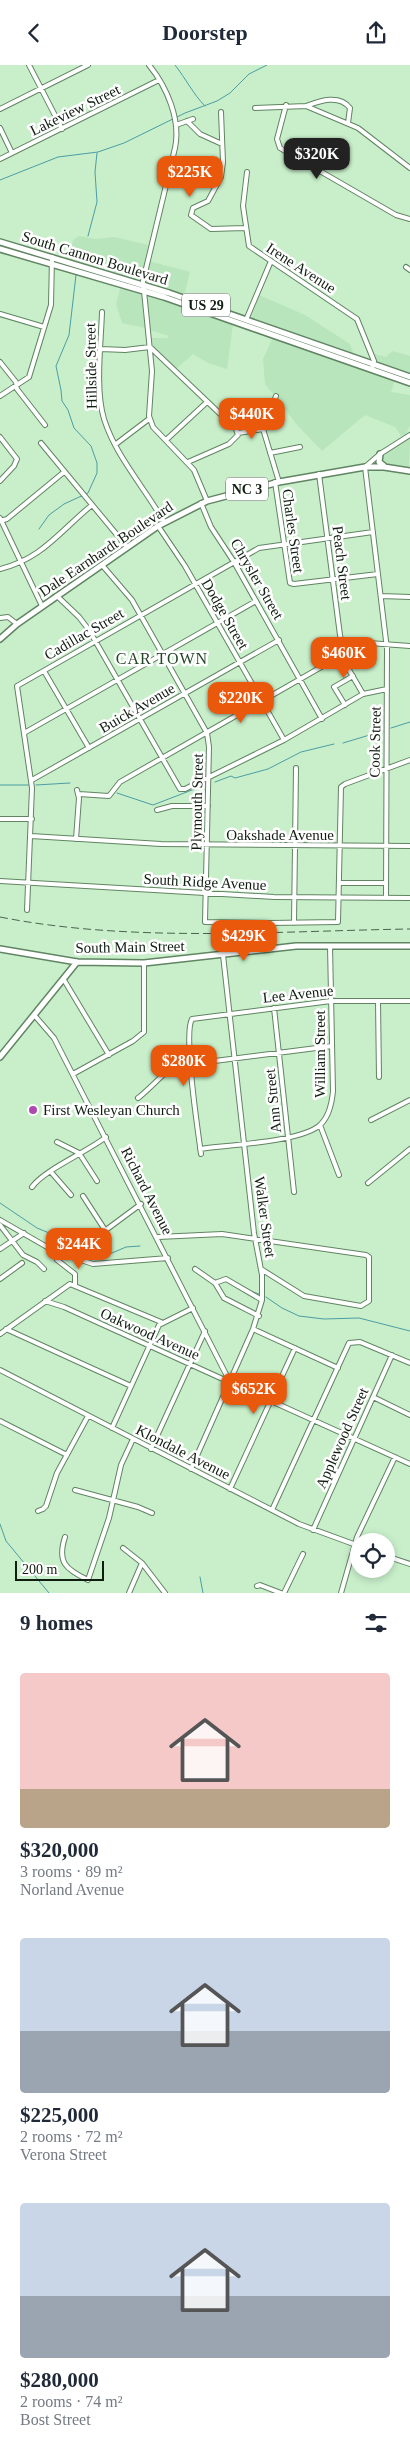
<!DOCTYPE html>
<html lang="en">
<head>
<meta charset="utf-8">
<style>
  :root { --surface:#fff; --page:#f6f6f7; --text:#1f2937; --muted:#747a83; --accent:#ea580c }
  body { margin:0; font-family:Georgia,serif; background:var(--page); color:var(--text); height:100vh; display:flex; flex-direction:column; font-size:19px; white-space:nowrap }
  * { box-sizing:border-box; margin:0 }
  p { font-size:16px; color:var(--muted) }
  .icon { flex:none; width:28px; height:28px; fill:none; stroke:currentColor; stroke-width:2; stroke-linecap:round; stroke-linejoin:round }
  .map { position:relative; height:1528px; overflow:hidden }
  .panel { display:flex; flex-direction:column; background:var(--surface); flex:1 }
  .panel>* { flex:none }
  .fabs { position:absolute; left:350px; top:1468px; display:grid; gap:10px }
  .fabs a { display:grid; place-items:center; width:45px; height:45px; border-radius:50%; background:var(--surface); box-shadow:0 2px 8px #0003; font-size:25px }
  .scale { position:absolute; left:15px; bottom:12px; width:89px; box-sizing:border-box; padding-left:5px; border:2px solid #101e11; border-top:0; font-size:14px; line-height:18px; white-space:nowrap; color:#101e11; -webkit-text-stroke:4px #fff; paint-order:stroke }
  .price { position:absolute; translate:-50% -42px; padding:0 11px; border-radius:10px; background:var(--accent); color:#fff; font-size:16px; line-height:32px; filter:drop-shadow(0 1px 2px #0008) }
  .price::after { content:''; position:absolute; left:50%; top:30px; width:15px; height:11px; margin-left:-8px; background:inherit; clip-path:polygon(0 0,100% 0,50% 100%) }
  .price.active { background:#222; color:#fff }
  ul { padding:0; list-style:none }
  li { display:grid; align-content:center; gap:10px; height:265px; padding:0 20px }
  li span { display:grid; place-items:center; height:155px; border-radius:5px; color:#555 }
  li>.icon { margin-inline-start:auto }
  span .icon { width:90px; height:90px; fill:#fffc; stroke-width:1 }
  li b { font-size:21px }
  h2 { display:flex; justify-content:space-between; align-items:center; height:60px; padding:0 20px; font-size:21px }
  header { display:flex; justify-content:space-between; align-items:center; height:65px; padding:0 20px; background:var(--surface); font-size:22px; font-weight:600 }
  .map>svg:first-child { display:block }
  .built { fill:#b8e5bb }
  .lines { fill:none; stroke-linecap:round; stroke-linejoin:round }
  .stream { stroke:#4c9da3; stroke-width:1 }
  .minor-casing { stroke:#618463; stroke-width:6 }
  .major-casing { stroke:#618463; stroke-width:8 }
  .minor { stroke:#fff; stroke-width:4 }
  .major { stroke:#fff; stroke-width:5 }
  .rail { stroke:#4d634e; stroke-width:1; stroke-dasharray:8 4; stroke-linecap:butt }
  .poi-dot { fill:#ad4ab0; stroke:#fff; stroke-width:2 }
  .labels { text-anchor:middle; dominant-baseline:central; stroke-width:5; stroke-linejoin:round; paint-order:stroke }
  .shield { fill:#fff; stroke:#586258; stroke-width:1 }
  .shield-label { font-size:14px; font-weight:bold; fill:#101e11 }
  .street-label { font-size:15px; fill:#101e11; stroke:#fff }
  .poi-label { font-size:15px; fill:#101e11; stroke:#fff; text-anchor:start }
  .neighbourhood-label { font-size:16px; letter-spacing:1px; fill:#244628; stroke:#fff }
</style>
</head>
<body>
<header><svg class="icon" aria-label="back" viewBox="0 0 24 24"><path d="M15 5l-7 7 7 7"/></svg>Doorstep<svg class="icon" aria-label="share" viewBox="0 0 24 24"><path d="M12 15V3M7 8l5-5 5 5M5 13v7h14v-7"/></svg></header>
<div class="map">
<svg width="410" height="1528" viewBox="0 0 410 1528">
  <rect width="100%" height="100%" fill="#c8efca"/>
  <!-- built -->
  <path class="built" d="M 79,171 L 95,174 L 114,172 L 148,180 L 145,195 L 190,207 L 184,231 L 66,194 L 74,174 Z
    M 121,221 L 233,259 L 227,304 L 208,298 L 193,289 L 176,304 L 152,282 L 151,273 L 167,273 L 169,271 L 150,265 L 149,247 L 143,247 L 145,263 L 122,258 L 116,239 Z
    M 259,230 L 305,250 L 350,279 L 354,290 L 251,254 Z
    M 273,272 L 395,315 L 391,327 L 410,330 L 410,360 L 406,369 L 401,371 L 395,362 L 365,350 L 322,386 L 298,361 L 265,319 L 263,294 Z
    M 392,286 L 410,291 L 410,308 L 378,298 L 374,289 L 386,292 Z
    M 410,372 L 409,402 L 382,398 L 381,390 Z"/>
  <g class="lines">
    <!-- stream -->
    <path class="stream" d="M 175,0 C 186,14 193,29 205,41
      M 0,115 L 58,92 L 98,87 L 124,78 L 185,48 L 217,36 L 230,28 L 249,9 L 267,0
      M 88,171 L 97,137 L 95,107 L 97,88
      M 39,464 L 49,450 L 64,439 L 88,428 L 97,408 L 97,398 L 91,381 L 74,363 L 68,345 L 62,336 L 61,325 L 56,301 L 69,270 L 76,210
      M 391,663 L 410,657
      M 343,678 L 383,666
      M 215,717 L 231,711 L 235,713 L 268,704 L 301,687 L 334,679
      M 0,720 L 30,720
      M 36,720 L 70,718
      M 117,728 L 153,740 L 205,720
      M 0,1138 L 37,1163 L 88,1184 L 112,1188 L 126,1182 L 140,1181
      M 250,1226 L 259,1229
      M 266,1232 L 282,1243 L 299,1251 L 324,1254 L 359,1253 L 410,1266
      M 0,1459 L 6,1476 L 49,1528
      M 200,1512 L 203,1528"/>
    <defs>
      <path id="minor" d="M 29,0 L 62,64
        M 149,0 C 167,22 181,55 175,83 L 143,216 L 152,306 L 149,351 L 153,362 L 194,405 L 207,436
        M 286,40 L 277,74 L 280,83 L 396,150 L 410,154
        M 306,41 C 320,36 339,29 350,43 L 348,58
        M 255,43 L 306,41 L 358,63 L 410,103
        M 0,44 L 88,0
        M 221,47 L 223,97 L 221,112 L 208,136 L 193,143 L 191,150 L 211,164 L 245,163
        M 187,56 L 200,69 L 222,79
        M 176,60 L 193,54
        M 0,63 L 12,88
        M 0,94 L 159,15
        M 247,107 L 243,141 L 249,181 L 357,254 L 374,296 L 372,304
        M 406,202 L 410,205
        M 102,247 C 101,279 95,324 104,354 C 116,392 145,423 164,457
        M 0,249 L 44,262
        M 246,255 L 271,196
        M 101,284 L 125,285 L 150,282 L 236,364 L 238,370 L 229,379 L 188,397
        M 0,297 L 16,317 L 17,324 L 45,360
        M 0,331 L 29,312 L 51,240 L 52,192
        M 276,331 L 263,364 L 279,417
        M 238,368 L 263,364
        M 0,372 L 17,394 L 14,401 L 0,416
        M 166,375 L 207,337
        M 41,378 L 127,482
        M 116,379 L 149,354
        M 270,388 L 300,382
        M 319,409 L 340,570 L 344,589
        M 275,417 L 290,518 L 294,519 L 378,509
        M 201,438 L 211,462 L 234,497 L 322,654
        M 0,453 L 42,541
        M 0,456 L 7,454 L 64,407
        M 158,461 L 185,501 L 284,675
        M 102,500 L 132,535 L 207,668 L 209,682 L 205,857 L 270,858 L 338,857 L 341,722 L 345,719 L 410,695
        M 0,504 C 42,494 60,466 92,440
        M 57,531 L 79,552 L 89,565 L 180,724 L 185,724 L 284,675 L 363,629 L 387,624
        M 381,531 L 410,532
        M 0,553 L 8,552 L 17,559
        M 341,591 L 363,629
        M 44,606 L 89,683
        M 345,640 L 334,622 L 353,611
        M 24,668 L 256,536
        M 32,715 L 279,575
        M 79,729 L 109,731 L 120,717 L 358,581 L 369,578 L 410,581
        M 157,745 L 172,741 L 208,741
        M 0,754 L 32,754
        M 31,771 L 161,779 L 410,781
        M 76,774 L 79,733 L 77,725
        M 0,816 L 274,832 L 410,833
        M 339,818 L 386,818
        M 386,833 L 387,584 L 365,402 L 380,389 L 410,370
        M 27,845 L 32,723 L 17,621 L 259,483 L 373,467
        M 294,858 L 296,703
        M 64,915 L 109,990
        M 378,936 L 379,1012
        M 274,943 L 294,1127
        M 35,951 L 54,973 L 230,1317
        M 73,1009 L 133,976 L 144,967 L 144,898
        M 138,1033 C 148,1026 167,1004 175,1001 L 332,981
        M 371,1055 L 410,1035
        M 320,1060 L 339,1110
        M 57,1077 L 79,1088 L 97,1116
        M 200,1084 C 227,1080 304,1077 321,1059 C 330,1050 332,1037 333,1026 L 330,881
        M 201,1089 C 198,1066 183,969 192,954 L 331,936 L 410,936
        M 51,1107 L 71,1130
        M 368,1118 L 410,1084
        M 32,1122 C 44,1105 87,1087 106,1072
        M 83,1131 L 105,1165
        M 0,1155 L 54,1186 L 93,1199 L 168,1193
        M 0,1160 L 23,1190 L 37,1197 L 44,1204
        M 158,1172 L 222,1169 L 366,1190 L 369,1192 L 369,1236 L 361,1241 L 304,1231 L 261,1204
        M 91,1176 L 141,1139
        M 0,1184 L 24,1168
        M 57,1195 L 75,1209 L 75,1220
        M 195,1204 L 215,1218 L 224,1233 L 259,1251
        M 0,1214 L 22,1198
        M 215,1218 L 226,1214 L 262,1235
        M 45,1236 L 64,1242 L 410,1399
        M 6,1264 L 131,1321
        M 253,1264 L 338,1303
        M 0,1269 L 70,1219 L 161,1257
        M 0,1305 L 299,1459 L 359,1481
        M 373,1332 L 410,1350
        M 0,1356 L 67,1390
        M 112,1363 L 159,1260 L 193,1243
        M 151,1384 L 205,1266
        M 191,1404 L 253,1264 L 262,1235 L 262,1210 L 254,1168 L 223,890
        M 230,1424 L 295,1283
        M 75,1425 L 138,1442 L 152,1448
        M 272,1445 L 349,1278 L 360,1277 L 410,1298
        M 38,1446 L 43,1444 L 46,1441 L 57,1408 L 88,1351
        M 313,1465 L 392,1290
        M 65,1472 C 57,1497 65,1504 88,1515 L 109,1453 L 121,1400 L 133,1374
        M 123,1483 L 142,1498 L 165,1528
        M 386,1491 L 410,1499
        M 257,1521 L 260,1520 L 281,1528
        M 129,1528 L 142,1498
        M 284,1528 L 303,1489
        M 341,1528 L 357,1472 L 395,1392"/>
      <path id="major" d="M 0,177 L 169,228 L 410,312
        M 0,184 L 164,232 L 410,318
        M 380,389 L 379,397 L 384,401
        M 0,574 L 17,559 L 158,461 L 207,436 L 279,417 L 365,402 L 384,402 L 410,406
        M 0,884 L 77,897 L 144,898 L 296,881 L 410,881
        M 0,992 L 77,897"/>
    </defs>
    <!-- minor casing -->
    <use href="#minor" class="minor-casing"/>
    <!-- major casing -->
    <use href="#major" class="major-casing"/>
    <!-- minor -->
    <use href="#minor" class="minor"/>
    <!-- major -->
    <use href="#major" class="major"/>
    <!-- rail -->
    <path class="rail" d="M 0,852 C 131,878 276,866 410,864"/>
  </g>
  <!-- markers -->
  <circle class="poi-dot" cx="33" cy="1045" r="5"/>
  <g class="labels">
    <!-- shield labels -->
    <g class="shield">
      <rect x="182" y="228.5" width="48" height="23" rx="4"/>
      <rect x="226" y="412.5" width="42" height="23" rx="4"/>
    </g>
    <g class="shield-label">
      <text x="206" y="240">US 29</text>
      <text x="247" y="424">NC 3</text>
    </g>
    <!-- street labels -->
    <g class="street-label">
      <text transform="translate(75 45) rotate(-26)">Lakeview Street</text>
      <text transform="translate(95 193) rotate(17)">South Cannon Boulevard</text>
      <text transform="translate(301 203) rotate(33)">Irene Avenue</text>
      <text transform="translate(91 301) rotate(-91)">Hillside Street</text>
      <text transform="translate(293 466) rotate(82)">Charles Street</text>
      <text transform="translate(106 484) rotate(-34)">Dale Earnhardt Boulevard</text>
      <text transform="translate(342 498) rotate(83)">Peach Street</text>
      <text transform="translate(257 514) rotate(60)">Chrysler Street</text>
      <text transform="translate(225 549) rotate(60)">Dodge Street</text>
      <text transform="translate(84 569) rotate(-30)">Cadillac Street</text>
      <text transform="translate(137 643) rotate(-30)">Buick Avenue</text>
      <text transform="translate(375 677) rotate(-89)">Cook Street</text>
      <text transform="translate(197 737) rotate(-89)">Plymouth Street</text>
      <text x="280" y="770">Oakshade Avenue</text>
      <text transform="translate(205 817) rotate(3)">South Ridge Avenue</text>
      <text transform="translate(130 882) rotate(-1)">South Main Street</text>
      <text transform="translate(298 929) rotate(-6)">Lee Avenue</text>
      <text transform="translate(320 989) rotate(-90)">William Street</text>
      <text transform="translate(273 1036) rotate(-96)">Ann Street</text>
      <text transform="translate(147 1126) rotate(63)">Richard Avenue</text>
      <text transform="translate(265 1152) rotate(82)">Walker Street</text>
      <text transform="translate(150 1269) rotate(24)">Oakwood Avenue</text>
      <text transform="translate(342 1373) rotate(-66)">Applewood Street</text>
      <text transform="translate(183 1387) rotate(27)">Klondale Avenue</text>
    </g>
    <!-- poi labels -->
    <g class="poi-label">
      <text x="43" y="1045">First Wesleyan Church</text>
    </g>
    <!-- neighbourhood labels -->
    <g class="neighbourhood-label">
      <text x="162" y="593">CAR TOWN</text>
    </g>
  </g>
</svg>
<div class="fabs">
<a><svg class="icon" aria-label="locate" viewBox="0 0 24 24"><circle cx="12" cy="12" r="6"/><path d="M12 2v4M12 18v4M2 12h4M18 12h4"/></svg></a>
</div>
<div class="scale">200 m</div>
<b class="price active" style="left:317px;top:115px">$320K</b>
<b class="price" style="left:190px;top:133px">$225K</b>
<b class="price" style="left:252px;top:375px">$440K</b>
<b class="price" style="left:344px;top:614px">$460K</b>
<b class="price" style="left:241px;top:659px">$220K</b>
<b class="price" style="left:244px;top:897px">$429K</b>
<b class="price" style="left:184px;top:1022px">$280K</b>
<b class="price" style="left:79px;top:1205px">$244K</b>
<b class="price" style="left:254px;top:1350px">$652K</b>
</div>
<section class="panel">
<h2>9 homes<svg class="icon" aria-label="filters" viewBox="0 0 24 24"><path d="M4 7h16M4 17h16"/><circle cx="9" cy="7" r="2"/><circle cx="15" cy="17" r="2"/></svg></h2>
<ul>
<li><span style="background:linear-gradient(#f6c9c9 75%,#b9a48a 0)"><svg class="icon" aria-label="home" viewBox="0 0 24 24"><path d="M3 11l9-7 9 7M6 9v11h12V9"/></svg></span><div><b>$320,000</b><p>3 rooms · 89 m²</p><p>Norland Avenue</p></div></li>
<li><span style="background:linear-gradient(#c9d6e8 60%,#9aa5b1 0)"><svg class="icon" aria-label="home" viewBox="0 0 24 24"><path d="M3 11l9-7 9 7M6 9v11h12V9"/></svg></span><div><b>$225,000</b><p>2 rooms · 72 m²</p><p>Verona Street</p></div></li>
<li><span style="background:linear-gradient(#c9d6e8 60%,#9aa5b1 0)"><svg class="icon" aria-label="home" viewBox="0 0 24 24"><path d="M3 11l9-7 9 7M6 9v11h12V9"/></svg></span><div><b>$280,000</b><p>2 rooms · 74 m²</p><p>Bost Street</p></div></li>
</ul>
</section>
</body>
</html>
